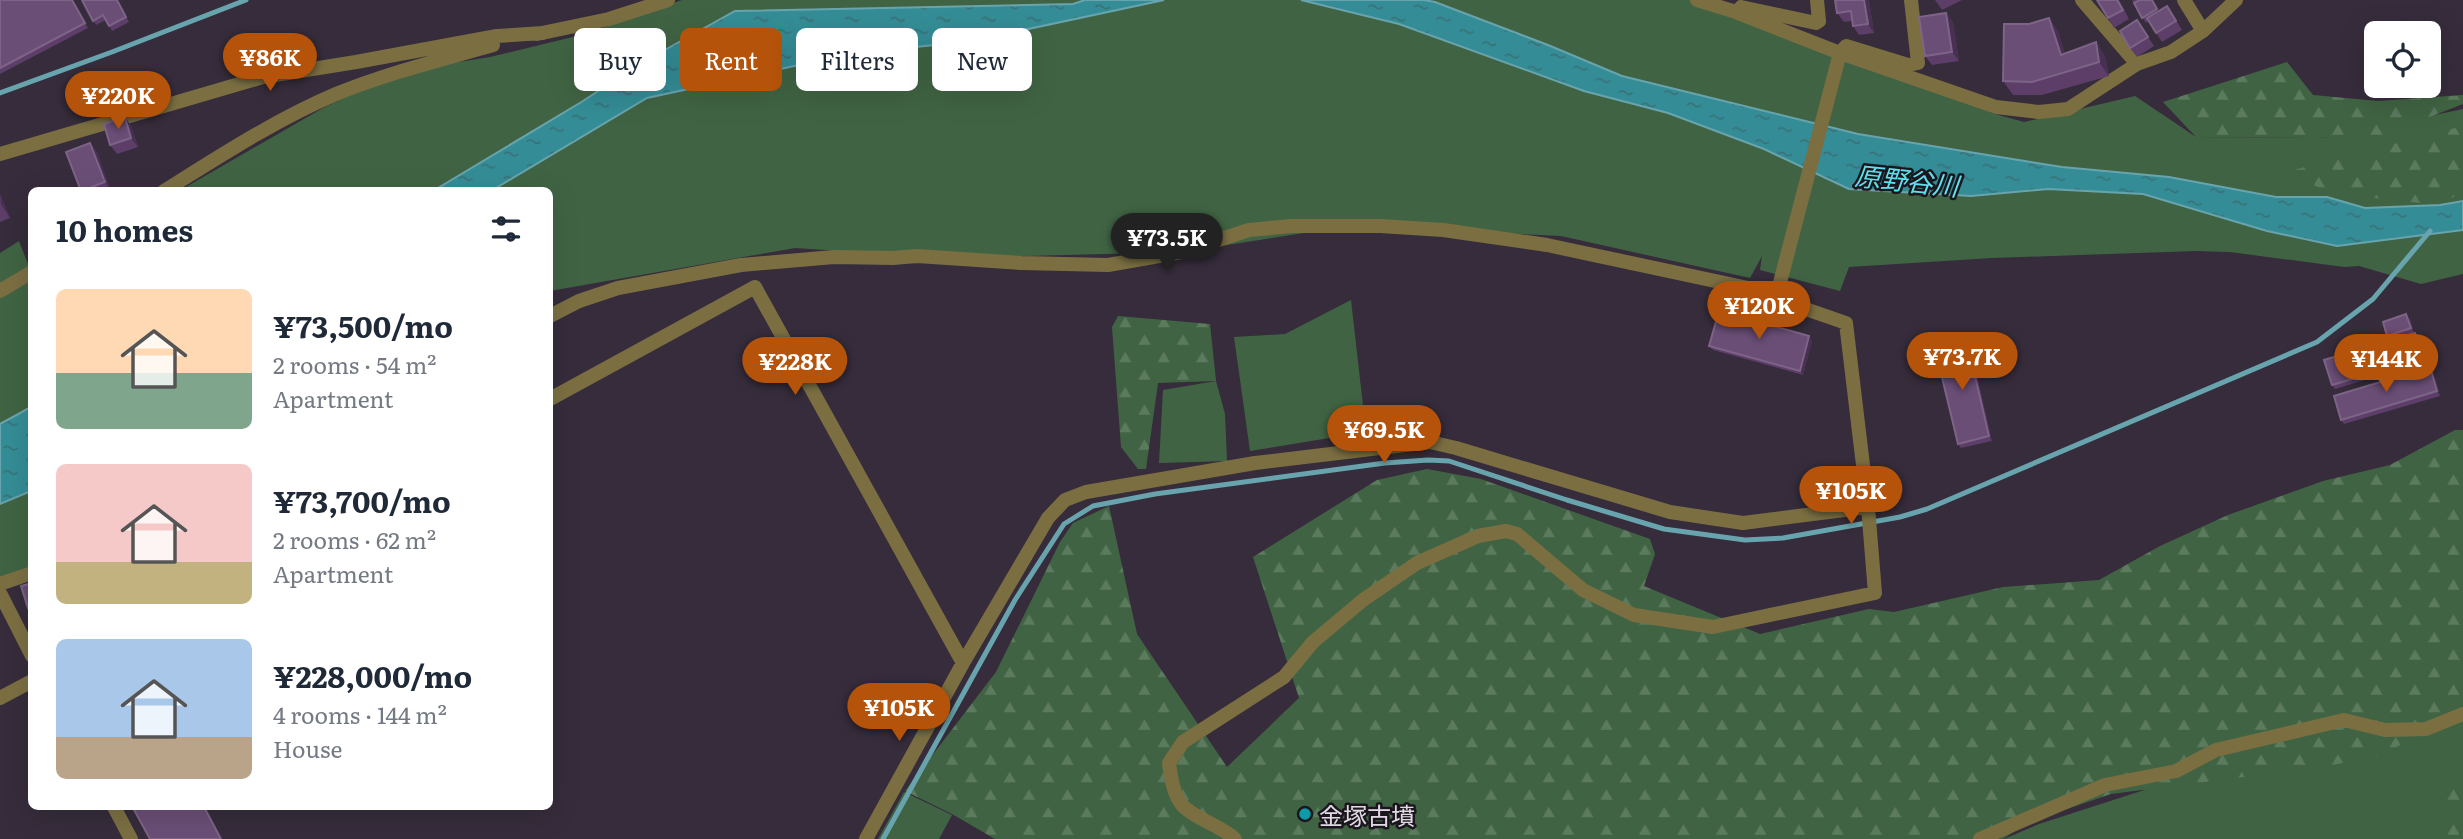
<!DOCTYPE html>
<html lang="en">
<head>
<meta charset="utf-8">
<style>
  :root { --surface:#fff; --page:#f2f2f3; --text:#1f2937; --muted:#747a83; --accent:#b45309 }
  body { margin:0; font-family:Literata,"Noto Sans JP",serif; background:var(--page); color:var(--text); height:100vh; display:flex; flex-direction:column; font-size:26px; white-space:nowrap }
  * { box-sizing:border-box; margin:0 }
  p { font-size:23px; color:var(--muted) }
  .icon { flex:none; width:38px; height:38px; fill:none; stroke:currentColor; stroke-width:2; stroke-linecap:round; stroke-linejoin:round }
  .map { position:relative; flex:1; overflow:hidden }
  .side { position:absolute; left:28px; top:187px; width:525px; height:623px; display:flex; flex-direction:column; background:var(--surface); border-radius:10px; box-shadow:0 7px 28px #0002 }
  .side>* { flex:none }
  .hud { position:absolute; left:574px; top:28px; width:665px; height:63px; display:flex; gap:14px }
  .controls { position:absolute; left:2364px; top:21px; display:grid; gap:14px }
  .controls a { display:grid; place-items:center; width:77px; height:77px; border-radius:10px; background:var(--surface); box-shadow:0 7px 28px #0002; font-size:35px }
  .price { position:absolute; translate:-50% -60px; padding:0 16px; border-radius:24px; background:var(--accent); color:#fff; font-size:23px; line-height:46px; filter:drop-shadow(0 2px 4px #0008) }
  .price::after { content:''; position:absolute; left:50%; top:42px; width:21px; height:16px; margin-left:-10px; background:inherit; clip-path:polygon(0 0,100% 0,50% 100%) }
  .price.active { background:#222; color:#fff }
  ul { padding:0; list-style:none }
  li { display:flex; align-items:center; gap:21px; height:175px; padding:0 28px }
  li span { display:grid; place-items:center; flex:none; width:196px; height:140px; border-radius:10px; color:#555 }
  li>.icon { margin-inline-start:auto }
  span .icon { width:84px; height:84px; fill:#fffc; stroke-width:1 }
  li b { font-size:30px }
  h2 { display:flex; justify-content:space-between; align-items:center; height:84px; padding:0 28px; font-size:30px }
  .tag { padding:0 24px; border-radius:10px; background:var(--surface); box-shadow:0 7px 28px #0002; font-size:24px; line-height:63px }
  .tag.active { background:var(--accent); color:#fff }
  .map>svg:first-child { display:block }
  .grass { fill:#406443 }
  .forest { fill:url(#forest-firs) }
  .water { fill:url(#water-ripples); stroke:#68a4ad; stroke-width:2 }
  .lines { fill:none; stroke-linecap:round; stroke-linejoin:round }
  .stream { stroke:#68a4ad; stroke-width:5 }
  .minor { stroke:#7b6f42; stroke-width:14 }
  .wall { fill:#5c3e69 }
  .shaded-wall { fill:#473051 }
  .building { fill:#6a4e76; stroke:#7d6487; stroke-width:2 }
  .culture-dot { fill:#0f9aa8; stroke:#1b161d; stroke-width:2.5 }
  .labels { text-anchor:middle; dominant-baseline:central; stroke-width:5; stroke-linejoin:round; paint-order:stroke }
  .poi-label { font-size:24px; fill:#e0d9e3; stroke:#1b161d; text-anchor:start }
  .water-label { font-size:26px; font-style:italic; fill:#5fe0ed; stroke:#1b161d }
</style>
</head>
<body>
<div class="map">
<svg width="2463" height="839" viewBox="0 0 2463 839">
  <defs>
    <pattern id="forest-firs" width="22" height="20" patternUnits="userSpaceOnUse" patternTransform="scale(1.75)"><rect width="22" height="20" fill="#406443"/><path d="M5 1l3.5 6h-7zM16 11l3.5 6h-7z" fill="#5b7a5e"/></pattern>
    <pattern id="water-ripples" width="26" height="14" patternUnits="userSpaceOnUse" patternTransform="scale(1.75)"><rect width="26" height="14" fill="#348d96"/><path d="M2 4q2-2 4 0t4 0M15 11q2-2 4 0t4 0" fill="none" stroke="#397279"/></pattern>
  </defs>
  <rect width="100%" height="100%" fill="#362c3b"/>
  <!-- grass -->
  <path class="grass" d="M 682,0 L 1691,0 L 1995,114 L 2024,122 L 2135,96 L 2196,137 L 2325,138 L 2463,109 L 2463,274 L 2421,284 L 2359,266 L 2344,267 L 2230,252 L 2196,251 L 1992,258 L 1849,267 L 1840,291 L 1760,270 L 1762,256 L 1750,278 L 1561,236 L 1349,226 L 1182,252 L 950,258 L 795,248 L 550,291 L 550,191 L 179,191 L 323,108 L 402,71 L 490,57 L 585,34 Z
    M 19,241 L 30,269 L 0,285 L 0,253 Z
    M 31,270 L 31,576 L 0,584 L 0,287 Z
    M 1351,300 L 1366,432 L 1250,451 L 1234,337 L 1285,334 Z
    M 1216,381 L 1225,414 L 1227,461 L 1159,463 L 1163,390 Z
    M 2463,687 L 2463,839 L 2004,839 L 2039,824 Z
    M 904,792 L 952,815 L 939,839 L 878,839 Z"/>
  <!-- forest -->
  <path class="forest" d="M 2287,62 L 2313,95 L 2378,101 L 2463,95 L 2463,104 L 2383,135 L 2320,138 L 2196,137 L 2163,102 Z
    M 2463,126 L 2463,191 L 2440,205 L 2336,194 L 2282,173 Z
    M 1118,316 L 1210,324 L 1216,381 L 1158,383 L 1146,469 L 1138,469 L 1121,447 L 1112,327 Z
    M 2455,430 L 2463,430 L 2463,719 L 2433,728 L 2383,754 L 2329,766 L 2111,794 L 2029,822 L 2003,839 L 995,839 L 952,814 L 905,791 L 996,672 L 1060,542 L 1073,523 L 1109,506 L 1137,634 L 1227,767 L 1299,698 L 1253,557 L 1377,480 L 1427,469 L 1481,479 L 1650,539 L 1655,554 L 1644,586 L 1760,634 L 1869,609 L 1894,612 L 2003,587 L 2099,580 L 2160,546 L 2228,515 L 2323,481 L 2390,465 Z
    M 2463,776 L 2463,829 L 2460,829 L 2458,839 L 2445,839 L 2438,808 L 2447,790 Z"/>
  <!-- water -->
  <path class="water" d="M 1085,0 L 1164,0 L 972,41 L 850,54 L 647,98 L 491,191 L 433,191 L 583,101 L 636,66 L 735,11 L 1073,4 Z
    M 1301,0 L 1424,0 L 1435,2 L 1548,45 L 1622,76 L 1858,134 L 2062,167 L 2169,177 L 2276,197 L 2327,197 L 2365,208 L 2440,205 L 2463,201 L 2463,230 L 2337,246 L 2267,231 L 2143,194 L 2048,189 L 1971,196 L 1849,189 L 1764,149 L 1668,113 L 1584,91 L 1399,24 Z
    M 31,407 L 31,491 L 0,504 L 0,424 Z"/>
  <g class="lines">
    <!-- stream -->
    <path class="stream" d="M 0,93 L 112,52 L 246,0
      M 883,839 L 1015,600 L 1064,524 L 1093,506 L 1155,494 L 1385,463 L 1428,460 L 1449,461 L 1567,500 L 1664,529 L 1745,540 L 1783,538 L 1900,517 L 1927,509 L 2317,342 L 2373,299 L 2430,231"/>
    <!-- minor -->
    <path class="minor" d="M 1697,0 L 1733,11 L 1840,53 L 1996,107 L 2039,112 L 2068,109 L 2137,64 L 2171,52 L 2203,31 L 2236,0
      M 2082,0 L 2137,64
      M 2184,0 L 2203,31
      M 1741,7 L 1816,23 L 1819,21 L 1817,0
      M 537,34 L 609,19 L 668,0
      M 0,154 L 263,77 L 356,62 L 497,36 L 543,33
      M 164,191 C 220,156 275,120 336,94 C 387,73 441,60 493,45
      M 0,291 L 32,272
      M 1777,294 L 1840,53 L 1846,46 L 1908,65 L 1918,63 L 1911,0
      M 550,316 L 579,301 L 618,288 L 741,265 L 834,257 L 893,258 L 917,256 L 1021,263 L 1108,265 L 1182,252 L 1249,230 L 1292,226 L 1380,226 L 1443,230 L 1547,245 L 1790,297 L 1797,306 L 1846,323 L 1868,507 L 1875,593 L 1713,627 L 1634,615 L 1583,590 L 1517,534 L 1506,531 L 1478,536 L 1417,563 L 1363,600 L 1313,642 L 1284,677 L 1183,742 L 1169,763 C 1171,777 1173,795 1183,806 C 1197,820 1220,825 1235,839
      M 550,399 L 755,287 L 963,663
      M 0,584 L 32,573
      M 0,593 L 32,656
      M 0,698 L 32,681
      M 114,807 L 131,839
      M 866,839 L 963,663 L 1048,518 L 1065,500 L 1086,492 L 1255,463 L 1430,442 L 1456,448 L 1670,512 L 1743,523 L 1868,507
      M 1980,839 L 2105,785 L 2176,771 L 2216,750 L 2344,720 L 2385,730 L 2426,729 L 2463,714"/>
  </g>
  <!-- wall -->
  <path class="wall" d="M 0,0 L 72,0 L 88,28 L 0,74 Z
    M 82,0 L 117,0 L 129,22 L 112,31 L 106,20 L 96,25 Z
    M 1869,0 L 1874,33 L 1859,35 L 1853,26 L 1852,21 L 1844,22 L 1837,13 Z
    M 1935,0 L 1962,0 L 1942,10 Z
    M 2097,0 L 2119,0 L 2129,19 L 2114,28 Z
    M 2132,0 L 2152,0 L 2158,11 L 2173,15 L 2182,30 L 2162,42 L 2148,21 L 2146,23 Z
    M 1946,13 L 1953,22 L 1959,61 L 1932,65 L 1925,56 Z
    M 2049,18 L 2058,31 L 2065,54 L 2096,42 L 2105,56 L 2109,76 L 2042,95 L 2013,95 L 2003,81 L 2029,24 Z
    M 2137,20 L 2154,46 L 2137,57 L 2130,48 Z
    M 125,117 L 131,126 L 138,147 L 117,154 L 110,145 Z
    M 90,143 L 97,152 L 111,191 L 81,191 Z
    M 0,194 L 10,218 L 0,222 Z
    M 2410,319 L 2414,333 L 2419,337 L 2426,362 L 2335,389 L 2332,385 L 2390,340 L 2387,336 Z
    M 1812,341 L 1803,375 L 1713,350 L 1709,346 Z
    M 1970,345 L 1992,441 L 1961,448 L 1958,444 Z
    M 2433,372 L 2440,396 L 2344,424 L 2341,420 Z"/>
  <!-- shaded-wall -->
  <path class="shaded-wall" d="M 1864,0 L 1869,0 L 1874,33 L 1868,24 Z
    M 1946,13 L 1953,22 L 1959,61 L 1952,52 Z
    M 2049,18 L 2058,31 L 2070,69 L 2061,55 Z
    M 2096,42 L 2105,56 L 2109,76 L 2099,62 Z
    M 125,117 L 131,126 L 138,147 L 131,138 Z
    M 90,143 L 97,152 L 111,191 L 105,182 Z
    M 0,194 L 10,218 L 1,204 Z
    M 2406,314 L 2410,319 L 2414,333 L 2411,328 Z
    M 2415,333 L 2419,337 L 2426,362 L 2423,358 Z
    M 1809,336 L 1812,341 L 1803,375 L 1800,371 Z
    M 1967,341 L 1970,345 L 1992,441 L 1989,436 Z
    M 2430,367 L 2433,372 L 2440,396 L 2437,391 Z"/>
  <!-- building -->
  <path class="building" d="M 0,0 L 72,0 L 85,23 L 0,68 Z
    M 82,0 L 117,0 L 126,17 L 109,26 L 103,15 L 93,21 Z
    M 1835,0 L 1864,0 L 1868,24 L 1853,26 L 1851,11 L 1837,13 Z
    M 2097,0 L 2117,0 L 2123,10 L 2108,18 Z
    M 2140,0 L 2152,0 L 2157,9 L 2142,18 L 2134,3 Z
    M 2167,6 L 2176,21 L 2156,33 L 2147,18 Z
    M 1946,13 L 1952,52 L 1925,56 L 1919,17 Z
    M 2049,18 L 2061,55 L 2096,42 L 2099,62 L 2032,82 L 2003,81 L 2004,24 L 2029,24 Z
    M 2137,20 L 2148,37 L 2130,48 L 2120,31 Z
    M 125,117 L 131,138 L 110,145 L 104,124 Z
    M 90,143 L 105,182 L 81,191 L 66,152 Z
    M 1719,311 L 1809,336 L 1800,371 L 1709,346 Z
    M 2406,314 L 2411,328 L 2387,336 L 2383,322 Z
    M 2415,333 L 2423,358 L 2332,385 L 2324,360 Z
    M 1967,341 L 1989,436 L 1958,444 L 1935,348 Z
    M 2430,367 L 2437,391 L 2341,420 L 2334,396 Z
    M 32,583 L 32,607 L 28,608 L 21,586 Z
    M 134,807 L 204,807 L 221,839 L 150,839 L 133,808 Z"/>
  <!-- markers -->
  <circle class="culture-dot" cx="1305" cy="814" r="7"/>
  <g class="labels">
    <!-- poi labels -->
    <g class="poi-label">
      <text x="1319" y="814">金塚古墳</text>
    </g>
    <!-- water labels -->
    <g class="water-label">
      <text transform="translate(1907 179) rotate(6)">原野谷川</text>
    </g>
  </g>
</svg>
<div class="controls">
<a><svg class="icon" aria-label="locate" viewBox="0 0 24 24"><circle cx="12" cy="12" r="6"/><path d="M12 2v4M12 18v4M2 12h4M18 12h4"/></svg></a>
</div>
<b class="price" style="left:270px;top:93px">¥86K</b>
<b class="price" style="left:118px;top:131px">¥220K</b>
<b class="price active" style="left:1167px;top:273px">¥73.5K</b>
<b class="price" style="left:1759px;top:341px">¥120K</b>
<b class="price" style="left:1962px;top:392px">¥73.7K</b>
<b class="price" style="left:2386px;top:394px">¥144K</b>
<b class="price" style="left:795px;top:397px">¥228K</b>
<b class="price" style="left:1384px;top:465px">¥69.5K</b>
<b class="price" style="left:1851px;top:526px">¥105K</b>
<b class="price" style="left:899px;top:743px">¥105K</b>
<div class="hud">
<a class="tag">Buy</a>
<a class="tag active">Rent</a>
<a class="tag">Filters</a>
<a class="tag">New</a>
</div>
<section class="side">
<h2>10 homes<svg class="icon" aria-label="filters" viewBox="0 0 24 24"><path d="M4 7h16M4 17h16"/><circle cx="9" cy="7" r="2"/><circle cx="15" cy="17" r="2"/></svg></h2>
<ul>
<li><span style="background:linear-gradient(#ffd9b3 60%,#7fa58c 0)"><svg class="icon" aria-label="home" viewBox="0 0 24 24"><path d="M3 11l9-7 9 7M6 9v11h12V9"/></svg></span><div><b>¥73,500/mo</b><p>2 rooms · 54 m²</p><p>Apartment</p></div></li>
<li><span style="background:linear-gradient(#f6c9c9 70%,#c2b280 0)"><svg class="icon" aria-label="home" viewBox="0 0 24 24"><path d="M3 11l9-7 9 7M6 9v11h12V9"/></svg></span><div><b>¥73,700/mo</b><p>2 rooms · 62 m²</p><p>Apartment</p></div></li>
<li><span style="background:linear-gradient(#a9c7e8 70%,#b9a48a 0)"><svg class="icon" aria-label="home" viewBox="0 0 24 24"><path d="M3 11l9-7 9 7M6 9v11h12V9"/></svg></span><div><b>¥228,000/mo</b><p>4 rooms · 144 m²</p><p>House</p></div></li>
</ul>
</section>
</div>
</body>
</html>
